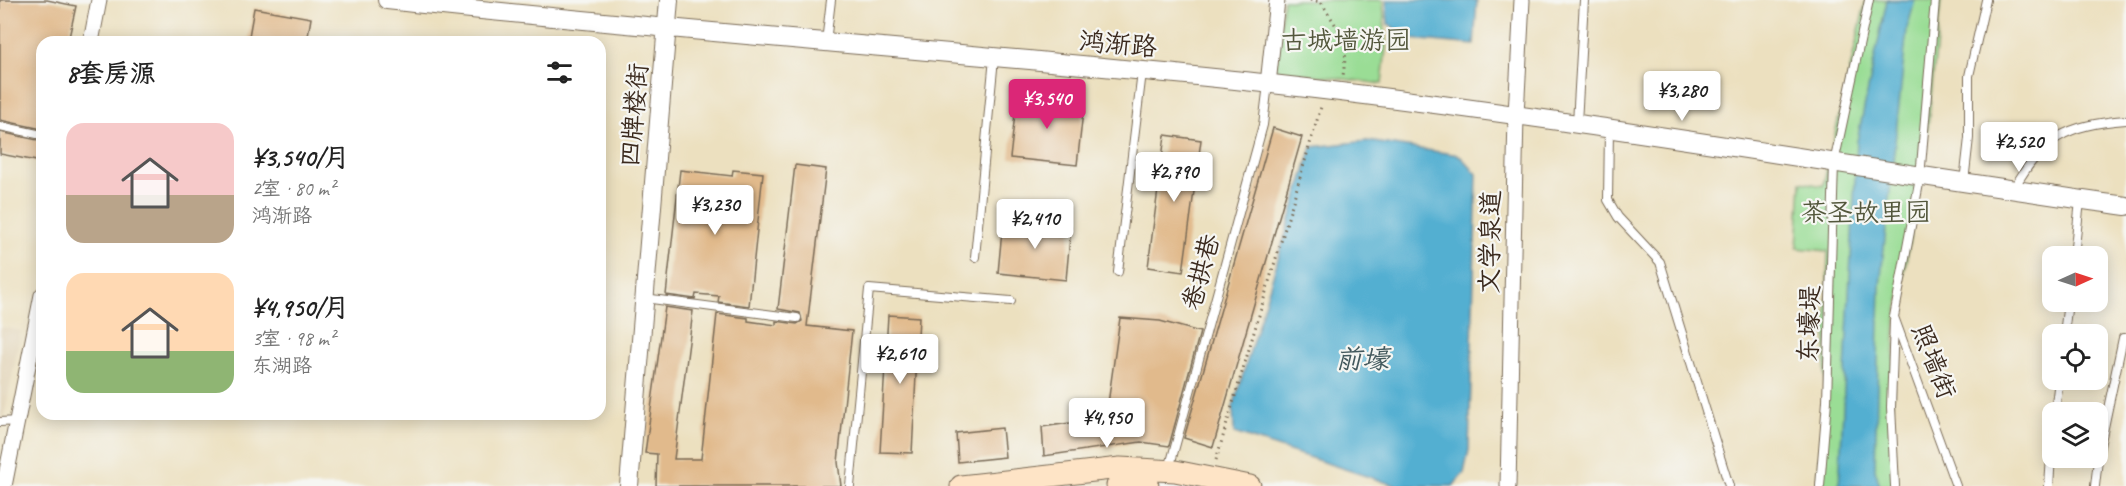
<!DOCTYPE html>
<html lang="zh">
<head>
<meta charset="utf-8">
<style>
  :root { --surface:#fff; --page:#f6f6f6; --text:#222; --muted:#767676; --accent:#db2777 }
  body { margin:0; font-family:Caveat,"LXGW WenKai TC",sans-serif; background:var(--page); color:var(--text); height:100vh; display:flex; flex-direction:column; font-size:22px; white-space:nowrap }
  * { box-sizing:border-box; margin:0 }
  p { font-size:20px; color:var(--muted) }
  .icon { flex:none; width:33px; height:33px; fill:none; stroke:currentColor; stroke-width:2; stroke-linecap:round; stroke-linejoin:round }
  .map { position:relative; flex:1; overflow:hidden }
  .panel { position:absolute; left:36px; top:36px; width:570px; height:384px; display:flex; flex-direction:column; background:var(--surface); border-radius:18px; box-shadow:0 3px 15px #0003 }
  .panel>* { flex:none }
  .needle { width:39px; rotate:87deg }
  .fabs { position:absolute; left:2042px; top:246px; display:grid; gap:12px }
  .fabs a { display:grid; place-items:center; width:66px; height:66px; border-radius:12px; background:var(--surface); box-shadow:0 3px 15px #0003; font-size:30px }
  .price { position:absolute; translate:-50% -51px; padding:0 14px; border-radius:6px; background:#fff; color:#222; font-size:20px; line-height:39px; filter:drop-shadow(0 2px 3px #0008) }
  .price::after { content:''; position:absolute; left:50%; top:36px; width:18px; height:14px; margin-left:-9px; background:inherit; clip-path:polygon(0 0,100% 0,50% 100%) }
  .price.active { background:var(--accent); color:#fff }
  ul { padding:0; list-style:none }
  li { display:flex; align-items:center; gap:18px; height:150px; padding:0 30px }
  li span { display:grid; place-items:center; flex:none; width:168px; height:120px; border-radius:18px; color:#555 }
  li>.icon { margin-inline-start:auto }
  span .icon { width:72px; height:72px; fill:#fffc; stroke-width:1 }
  li b { font-size:26px }
  h2 { display:flex; justify-content:space-between; align-items:center; height:72px; padding:0 30px; font-size:26px }
  .map>svg:first-child { display:block }
  .built { fill:#e1d2b4 }
  .green { fill:#9add95; stroke:#6a845a; stroke-width:1.5 }
  .water { fill:#53afd1; stroke:#476c78; stroke-width:1.5 }
  .building { fill:#e1ba8c }
  .lines { fill:none; stroke-linecap:round; stroke-linejoin:round }
  .service-casing { stroke:#796a56; stroke-width:10 }
  .minor-casing { stroke:#796a56; stroke-width:17 }
  .tertiary-casing { stroke:#796a56; stroke-width:20 }
  .secondary-casing { stroke:#796a56; stroke-width:23 }
  .path { stroke:#796a56; stroke-width:3; stroke-dasharray:1.5 4.5; stroke-linecap:butt }
  .service { stroke:#fff; stroke-width:8 }
  .minor { stroke:#fff; stroke-width:15 }
  .tertiary { stroke:#fff; stroke-width:18 }
  .secondary { stroke:#fee4c6; stroke-width:21 }
  .labels { text-anchor:middle; dominant-baseline:central; stroke-width:4.5; stroke-linejoin:round; paint-order:stroke }
  .park-label { font-size:26px; fill:#53573c; stroke:#f6f6f2 }
  .street-label { font-size:26px; fill:#3b2a1e; stroke:#f6f6f2 }
  .water-label { font-size:27px; font-style:italic; fill:#43595d; stroke:#f6f6f2 }
</style>
</head>
<body>
<div class="map">
<svg width="2126" height="486" viewBox="0 0 2126 486">
  <rect width="100%" height="100%" fill="#f6f6f2"/>
  <filter id="ink" filterUnits="userSpaceOnUse"><feTurbulence type="fractalNoise" baseFrequency=".0167" numOctaves="2"/><feDisplacementMap in="SourceGraphic" scale="12" xChannelSelector="R" yChannelSelector="G"/><feConvolveMatrix kernelMatrix="1 2 1 2 8 2 1 2 1" color-interpolation-filters="sRGB"/></filter>
  <filter id="wash" filterUnits="userSpaceOnUse"><feTurbulence type="fractalNoise" baseFrequency=".008" numOctaves="4" result="noise"/><feDisplacementMap in="SourceGraphic" scale="24" xChannelSelector="R" yChannelSelector="G"/><feGaussianBlur stdDeviation="1.35" result="paint"/><feColorMatrix in="noise" values="0 0 0 0 0 0 0 0 0 0 0 0 0 0 0 0 0 1.4 0 .05"/><feComposite in="paint" operator="in"/></filter>
  <g filter="url(#wash)">
    <rect width="100%" height="100%" fill="#ece0bf"/>
    <!-- built -->
    <path class="built" d="M 0,327 L 21,331 L 0,438 Z"/>
    <!-- green -->
    <path class="green" d="M 1283,0 L 1383,0 L 1386,47 L 1382,84 L 1276,70 Z
      M 1866,0 L 1941,0 L 1925,154 L 1896,318 L 1892,411 L 1897,486 L 1818,486 L 1824,413 L 1828,251 L 1797,248 L 1801,182 L 1823,186 Z"/>
    <!-- water -->
    <path class="water" d="M 1386,0 L 1477,0 L 1474,45 L 1411,39 L 1388,24 Z
      M 1887,0 L 1915,0 L 1907,29 L 1880,286 L 1875,469 L 1880,486 L 1839,486 L 1857,141 Z
      M 1367,141 L 1459,155 L 1477,174 L 1469,450 L 1464,473 L 1453,486 L 1397,486 L 1234,433 L 1233,407 L 1312,147 Z"/>
    <g id="blocks">
      <!-- building -->
      <path class="building" d="M 0,0 L 47,0 L 76,6 L 68,42 L 42,42 L 42,129 L 0,120 Z
        M 254,8 L 311,18 L 307,42 L 248,42 Z
        M 1017,96 L 1084,103 L 1077,165 L 1010,158 Z
        M 1273,128 L 1302,137 L 1213,447 L 1184,438 Z
        M 0,132 L 42,141 L 42,162 L 0,154 Z
        M 1165,135 L 1201,140 L 1183,272 L 1148,267 Z
        M 795,165 L 826,169 L 807,326 L 852,331 L 838,462 L 841,486 L 656,486 L 657,454 L 645,453 L 665,307 L 693,311 L 674,459 L 701,459 L 717,314 L 748,318 L 748,321 L 776,325 L 776,321 L 797,324 L 802,321 L 800,313 L 778,309 Z
        M 680,170 L 732,176 L 733,170 L 763,173 L 749,306 L 718,302 L 719,296 L 696,294 L 695,299 L 666,295 Z
        M 1003,220 L 1071,226 L 1066,280 L 998,273 Z
        M 888,315 L 919,317 L 912,453 L 880,452 Z
        M 1120,318 L 1160,321 L 1200,332 L 1169,446 L 1141,442 L 1044,456 L 1042,427 L 1106,418 Z
        M 1002,428 L 1005,457 L 958,462 L 956,433 Z"/>
    </g>
  </g>
  <g filter="url(#ink)">
    <use href="#blocks" fill-opacity="0" stroke="#796a56" stroke-width="1.5"/>
    <g class="lines">
      <defs>
        <path id="service" d="M 1935,0 L 1920,178 L 1894,317 L 1956,486
          M 826,42 L 831,0
          M 1577,123 L 1584,0
          M 0,126 L 42,135
          M 1609,129 L 1608,200 L 1618,217 L 1660,262 L 1729,486
          M 1964,182 L 1969,138 L 1969,76 L 1986,0
          M 2013,190 C 2043,137 2066,125 2126,120
          M 2074,256 L 2080,201
          M 975,257 L 994,58
          M 1118,272 L 1142,72
          M 644,298 L 797,318
          M 1894,321 L 1891,407 L 1895,486
          M 2064,334 L 2068,302
          M 2055,412 L 2059,380
          M 0,422 L 18,421
          M 1169,469 L 1263,125 L 1268,84
          M 850,486 L 869,289 L 1011,301
          M 1820,486 L 1827,401 L 1834,163 L 1869,0
          M 2049,486 L 2052,442
          M 2095,486 L 2099,451 L 2123,338 L 2126,338"/>
        <path id="minor" d="M 91,42 L 99,0
          M 1268,84 L 1277,0
          M 4,486 L 42,295
          M 1508,486 L 1516,115 L 1522,0"/>
        <path id="tertiary" d="M 387,0 C 682,33 978,52 1272,84 C 1558,116 1841,166 2126,206
          M 629,486 L 669,0"/>
        <path id="secondary" d="M 961,486 L 1120,468 L 1175,471 L 1250,486
          M 1117,486 L 1148,486"/>
      </defs>
      <!-- service casing -->
      <use href="#service" class="service-casing"/>
      <!-- minor casing -->
      <use href="#minor" class="minor-casing"/>
      <!-- tertiary casing -->
      <use href="#tertiary" class="tertiary-casing"/>
      <!-- secondary casing -->
      <use href="#secondary" class="secondary-casing"/>
      <!-- path -->
      <path class="path" d="M 1310,0 L 1321,2 L 1347,43 L 1343,76
        M 1216,460 L 1321,107"/>
      <!-- service -->
      <use href="#service" class="service"/>
      <!-- minor -->
      <use href="#minor" class="minor"/>
      <!-- tertiary -->
      <use href="#tertiary" class="tertiary"/>
      <!-- secondary -->
      <use href="#secondary" class="secondary"/>
    </g>
  </g>
  <g class="labels">
    <!-- park labels -->
    <g class="park-label">
      <text x="1346" y="40">古城墙游园</text>
      <text x="1866" y="212">茶圣故里园</text>
    </g>
    <!-- street labels -->
    <g class="street-label">
      <text transform="translate(1118 44) rotate(5)">鸿渐路</text>
      <text transform="translate(634 115) rotate(-85)">四牌楼街</text>
      <text transform="translate(1490 242) rotate(-89)">文学泉道</text>
      <text transform="translate(1201 272) rotate(-75)">卷拱巷</text>
      <text transform="translate(1809 324) rotate(-88)">东壕堤</text>
      <text transform="translate(1934 361) rotate(69)">照墙街</text>
    </g>
    <!-- water labels -->
    <g class="water-label">
      <text x="1362" y="359">前壕</text>
    </g>
  </g>
</svg>
<div class="fabs">
<a><svg class="needle" viewBox="-14 -14 28 28"><path d="M0-13l5 13h-10z" fill="#e53935"/><path d="M0 13l5-13h-10z" fill="#767676"/></svg></a>
<a><svg class="icon" aria-label="locate" viewBox="0 0 24 24"><circle cx="12" cy="12" r="6"/><path d="M12 2v4M12 18v4M2 12h4M18 12h4"/></svg></a>
<a><svg class="icon" aria-label="layers" viewBox="0 0 24 24"><path d="M12 4l9 5-9 5-9-5zM3 14l9 5 9-5"/></svg></a>
</div>
<b class="price" style="left:1682px;top:122px">¥3,280</b>
<b class="price active" style="left:1047px;top:130px">¥3,540</b>
<b class="price" style="left:2019px;top:173px">¥2,520</b>
<b class="price" style="left:1174px;top:203px">¥2,790</b>
<b class="price" style="left:715px;top:236px">¥3,230</b>
<b class="price" style="left:1035px;top:250px">¥2,410</b>
<b class="price" style="left:900px;top:385px">¥2,610</b>
<b class="price" style="left:1107px;top:449px">¥4,950</b>
<section class="panel">
<h2>8套房源<svg class="icon" aria-label="filters" viewBox="0 0 24 24"><path d="M4 7h16M4 17h16"/><circle cx="9" cy="7" r="2"/><circle cx="15" cy="17" r="2"/></svg></h2>
<ul>
<li><span style="background:linear-gradient(#f6c9c9 60%,#b9a48a 0)"><svg class="icon" aria-label="home" viewBox="0 0 24 24"><path d="M3 11l9-7 9 7M6 9v11h12V9"/></svg></span><div><b>¥3,540/月</b><p>2室 · 80 m²</p><p>鸿渐路</p></div></li>
<li><span style="background:linear-gradient(#ffd9b3 65%,#8fb573 0)"><svg class="icon" aria-label="home" viewBox="0 0 24 24"><path d="M3 11l9-7 9 7M6 9v11h12V9"/></svg></span><div><b>¥4,950/月</b><p>3室 · 98 m²</p><p>东湖路</p></div></li>
</ul>
</section>
</div>
</body>
</html>
